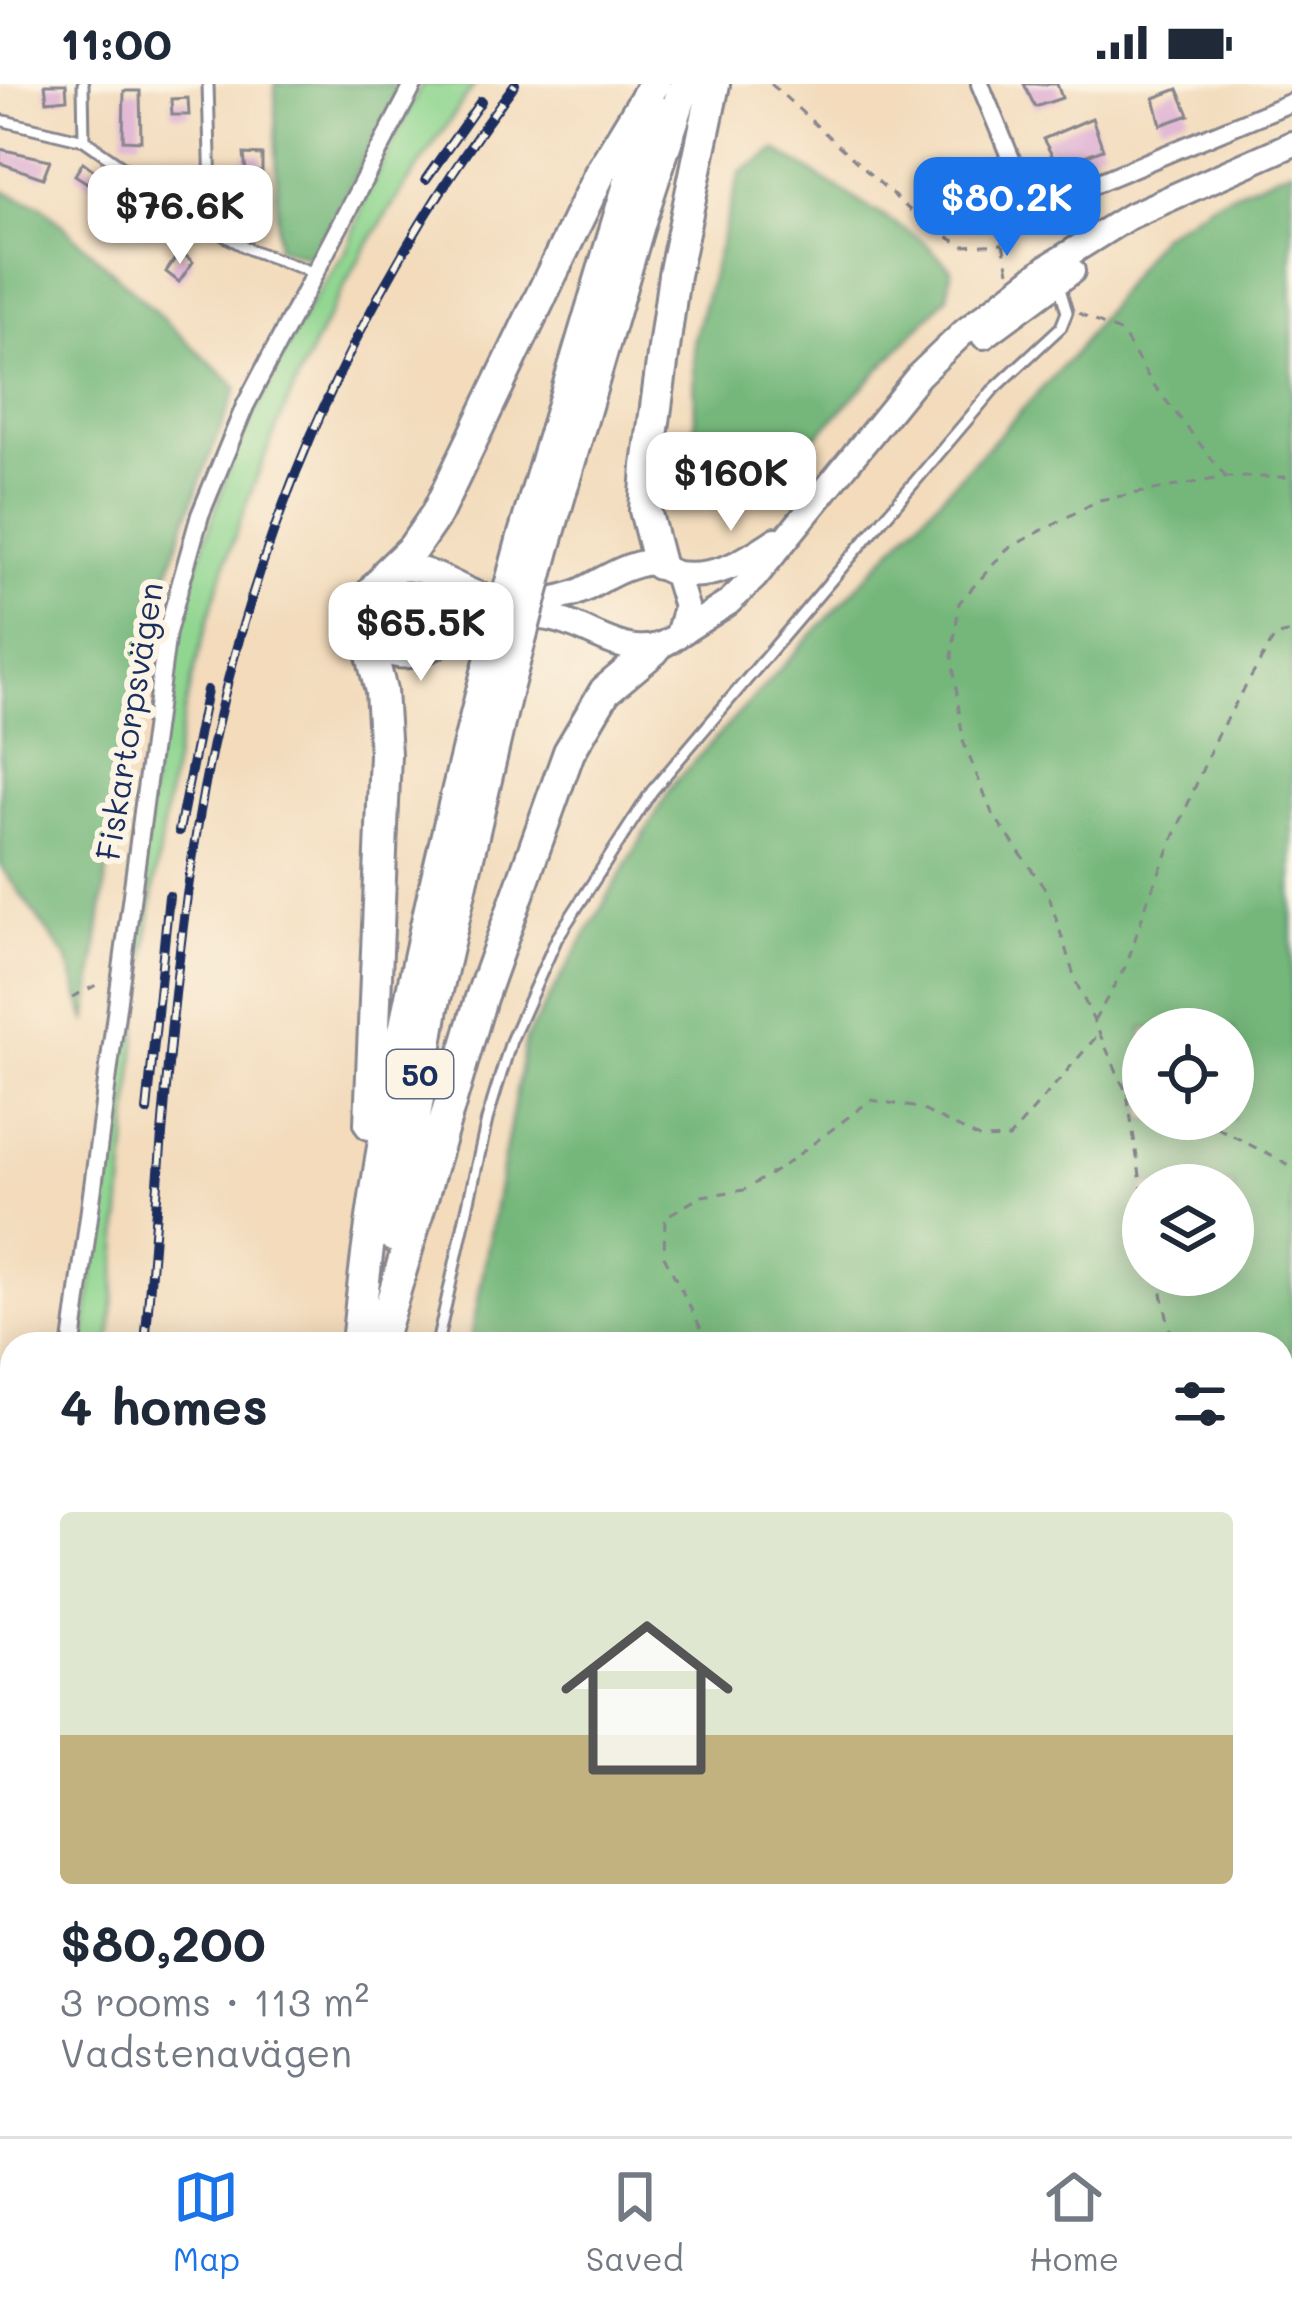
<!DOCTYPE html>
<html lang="en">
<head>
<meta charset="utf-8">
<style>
  :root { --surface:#fff; --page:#f2f2f3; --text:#1f2937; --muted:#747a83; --line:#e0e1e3; --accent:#1a73e8 }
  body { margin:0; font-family:Mali,sans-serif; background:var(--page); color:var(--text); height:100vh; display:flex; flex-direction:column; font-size:45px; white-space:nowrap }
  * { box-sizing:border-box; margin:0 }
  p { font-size:39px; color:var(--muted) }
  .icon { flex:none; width:66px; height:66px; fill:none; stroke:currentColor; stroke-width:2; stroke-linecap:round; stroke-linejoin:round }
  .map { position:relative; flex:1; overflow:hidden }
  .details { position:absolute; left:0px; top:1248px; width:1293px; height:804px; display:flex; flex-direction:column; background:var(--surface); border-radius:36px 36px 0 0; box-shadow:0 6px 30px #0003 }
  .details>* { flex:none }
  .tools { position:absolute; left:1122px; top:924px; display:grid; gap:24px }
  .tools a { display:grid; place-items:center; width:132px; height:132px; border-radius:50%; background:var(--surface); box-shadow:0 6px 30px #0003; font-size:60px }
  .price { position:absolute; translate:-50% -102px; padding:0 27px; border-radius:24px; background:#fff; color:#222; font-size:39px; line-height:78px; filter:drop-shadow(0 3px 6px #0008) }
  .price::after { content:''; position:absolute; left:50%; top:72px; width:36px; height:27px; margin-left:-18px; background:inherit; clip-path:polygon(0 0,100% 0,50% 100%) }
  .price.current { background:var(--accent); color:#fff }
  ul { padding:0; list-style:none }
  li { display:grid; align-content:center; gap:24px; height:636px; padding:0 60px }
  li+li { border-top:3px solid var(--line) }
  li span { display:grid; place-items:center; height:372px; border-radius:12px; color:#555 }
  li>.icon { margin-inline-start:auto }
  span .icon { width:216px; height:216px; fill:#fffc; stroke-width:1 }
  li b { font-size:51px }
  h2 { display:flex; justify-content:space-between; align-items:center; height:144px; padding:0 60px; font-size:51px }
  .status { display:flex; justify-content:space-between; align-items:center; height:84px; padding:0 60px; background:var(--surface); direction:ltr }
  .status svg { height:33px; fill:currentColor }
  .tab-bar { display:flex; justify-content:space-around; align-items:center; height:168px; border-top:3px solid var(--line); background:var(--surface); font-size:33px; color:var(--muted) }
  .tab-bar a { display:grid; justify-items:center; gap:6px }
  .tab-bar .current { color:var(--accent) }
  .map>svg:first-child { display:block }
  .green { fill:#90d690; stroke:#568277; stroke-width:3 }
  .forest { fill:#74b77a; stroke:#48736c; stroke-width:3; fill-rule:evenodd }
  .building { fill:#deaed3 }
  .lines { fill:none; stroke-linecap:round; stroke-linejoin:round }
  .service-casing { stroke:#87858d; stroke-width:15 }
  .minor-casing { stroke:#87858d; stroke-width:22 }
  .secondary-casing { stroke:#87858d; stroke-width:30 }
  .trunk-casing { stroke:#87858d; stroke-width:36 }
  .path { stroke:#87858d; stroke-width:3; stroke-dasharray:9 9; stroke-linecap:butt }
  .service { stroke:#fff; stroke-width:9 }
  .minor { stroke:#fff; stroke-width:16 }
  .secondary { stroke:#fff; stroke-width:24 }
  .trunk { stroke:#fff; stroke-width:30 }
  .rail-casing { stroke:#1b2f5e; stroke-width:10 }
  .rail { stroke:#fcf5e5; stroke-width:6; stroke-dasharray:18; stroke-linecap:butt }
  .trunk-bridge-casing { stroke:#87858d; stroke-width:36; stroke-linecap:butt }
  .trunk-bridge { stroke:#fff; stroke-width:30 }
  .labels { text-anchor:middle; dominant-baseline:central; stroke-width:12; stroke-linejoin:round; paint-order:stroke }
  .shield { fill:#fcf5e5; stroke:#5e6a86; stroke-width:3 }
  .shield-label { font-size:30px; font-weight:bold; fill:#1b2f5e }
  .street-label { font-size:33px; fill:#1b2f5e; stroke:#fcf5e5 }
</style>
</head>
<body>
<div class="status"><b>11:00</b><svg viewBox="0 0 49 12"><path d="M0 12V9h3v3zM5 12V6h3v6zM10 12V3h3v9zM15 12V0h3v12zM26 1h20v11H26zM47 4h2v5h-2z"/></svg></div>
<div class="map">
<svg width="1292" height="2052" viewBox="0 0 1292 2052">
  <rect width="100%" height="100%" fill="#fcf5e5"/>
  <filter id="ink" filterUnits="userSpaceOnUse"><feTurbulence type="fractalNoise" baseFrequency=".00833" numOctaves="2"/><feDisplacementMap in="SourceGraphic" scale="24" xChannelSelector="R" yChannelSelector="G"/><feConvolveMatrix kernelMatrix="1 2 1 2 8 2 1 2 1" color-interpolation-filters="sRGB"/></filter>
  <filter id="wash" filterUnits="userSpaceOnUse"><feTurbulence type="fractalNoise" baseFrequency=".004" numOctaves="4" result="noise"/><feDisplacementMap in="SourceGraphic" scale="48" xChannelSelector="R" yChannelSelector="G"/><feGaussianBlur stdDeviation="2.7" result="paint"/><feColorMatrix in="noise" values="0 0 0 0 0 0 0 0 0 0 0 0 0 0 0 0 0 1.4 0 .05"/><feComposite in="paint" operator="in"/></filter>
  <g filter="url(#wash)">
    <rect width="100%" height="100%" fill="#f3dbbc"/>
    <!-- green -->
    <path class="green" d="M 422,0 L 475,0 C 427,70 377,139 338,214 C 262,359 203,522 173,683 C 138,873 127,1068 110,1260 L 84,1260 L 160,628 L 180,532 L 232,375 L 305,228 L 347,165 L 365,114 Z"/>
    <!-- forest -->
    <path class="forest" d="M 275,0 L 401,0 L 314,175 L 278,164 Z
      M 776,66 L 923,157 L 951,185 L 948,212 L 760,413 L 733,416 L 713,411 L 695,353 L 694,255 L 740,89 Z
      M 1292,84 L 1292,2052 L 537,2052 L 533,2040 L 1281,2040 L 1281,1260 L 470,1260 L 526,954 L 674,699 L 1074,270 L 1159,152 L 1215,117 ZM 1143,945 L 1233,945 L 1233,1035 L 1143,1035 ZM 1143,1101 L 1233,1101 L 1233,1191 L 1143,1191 Z
      M 0,106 L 42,122 L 237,304 C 204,385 173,464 151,548 C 118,675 105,809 87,939 L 68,876 L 0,781 Z
      M 74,2040 L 153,2040 L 158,2052 L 80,2052 Z"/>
    <g id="blocks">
      <!-- building -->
      <path class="building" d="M 45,0 L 66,0 L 67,15 L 47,17 Z
        M 1024,0 L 1057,0 L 1062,14 L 1035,23 Z
        M 1178,5 L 1189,31 L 1161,41 L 1154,14 Z
        M 124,7 L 140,7 L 141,57 L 123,56 Z
        M 188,14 L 189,31 L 172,31 L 171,15 Z
        M 1092,34 L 1103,65 L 1058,82 L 1043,55 Z
        M 0,65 L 50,76 L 43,94 L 0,79 Z
        M 244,70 L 262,71 L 262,88 L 246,88 Z
        M 83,78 L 100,91 L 92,102 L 75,91 Z
        M 115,99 L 161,141 L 150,151 L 137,139 L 140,135 L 107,112 Z
        M 257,111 L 257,130 L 236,127 L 234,112 Z
        M 180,167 L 193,178 L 179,198 L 166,188 Z"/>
    </g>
  </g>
  <g filter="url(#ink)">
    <use href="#blocks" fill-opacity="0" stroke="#87858d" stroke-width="3"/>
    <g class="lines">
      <defs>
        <path id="service" d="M 83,0 L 84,56
          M 208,0 L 212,145
          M 0,36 L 84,56 L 212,145 L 251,166 L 315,189
          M 437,1260 L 487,1036 L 511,957 L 557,854 L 652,707 L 992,307 L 1061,243 L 1067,228 L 1058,198
          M 486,2040 L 490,2052"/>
        <path id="minor" d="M 980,0 L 1023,104 L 1037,116 L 1063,113 L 1292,18
          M 72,1260 L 167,548 L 200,431 L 245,322 L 414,0
          M 163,2040 L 167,2052"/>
        <path id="secondary" d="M 984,252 L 1072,187
          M 650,478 L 676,490 L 686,523 L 678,551 C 632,588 590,537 542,533 C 520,531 499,531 479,539 C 449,551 420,582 386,568 C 351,554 358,503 390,488 C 424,473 460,510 493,515 C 521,520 558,518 583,506 C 606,494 625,481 650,478 Z
          M 676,490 C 717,495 743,478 776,456
          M 678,551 L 728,519 L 755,493 L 919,291 L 965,247 L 1046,184 L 1128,133 L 1292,60"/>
        <path id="trunk" d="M 522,457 L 652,23
          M 545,462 L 641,134 L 685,0
          M 659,480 L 645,426 L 648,382 L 674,191 L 714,0
          M 387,489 L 413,464 L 437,429 L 600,89 L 654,0
          M 368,555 L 381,607 L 385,670 L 370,1040
          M 395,1153 L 433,924 L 506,609
          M 383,1247 L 481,914 L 569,668 L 605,607 L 654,566
          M 357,1260 C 378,1039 428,822 482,607
          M 417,2040 L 421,2052
          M 442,2040 L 446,2052"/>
      </defs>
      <!-- service casing -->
      <use href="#service" class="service-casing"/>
      <!-- minor casing -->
      <use href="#minor" class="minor-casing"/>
      <!-- secondary casing -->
      <use href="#secondary" class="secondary-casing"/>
      <!-- trunk casing -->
      <use href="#trunk" class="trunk-casing"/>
      <!-- path -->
      <path class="path" d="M 771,0 L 925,140 L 964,162 L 1003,160
        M 1009,187 L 1003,160 L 1022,124
        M 1079,229 L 1123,250 L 1150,296 L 1225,392
        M 72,913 L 103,898
        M 1094,937 L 1127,880 L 1148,815 L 1216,653 L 1275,552 L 1292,548
        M 1127,1010 L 1143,1014
        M 1201,1035 L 1292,1083
        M 1143,1111 L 1127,1010 L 1076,898 L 1048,809 L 992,729 L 963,657 L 952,572 L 959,519 L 1007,465 L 1099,416 L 1226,393 L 1292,393
        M 1158,1191 L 1173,1260
        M 709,1260 L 664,1172 L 665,1133 L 702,1112 L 744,1106 L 782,1083 L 871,1016 L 919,1024 L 981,1055 L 1009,1054 L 1097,952
        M 1281,1554 L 1292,1569
        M 1281,1574 L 1292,1578
        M 1281,1763 L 1292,1700
        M 753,2052 L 786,2040"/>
      <!-- service -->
      <use href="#service" class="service"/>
      <!-- minor -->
      <use href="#minor" class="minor"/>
      <!-- secondary -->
      <use href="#secondary" class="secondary"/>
      <!-- trunk -->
      <use href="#trunk" class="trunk"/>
      <defs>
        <path id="rail" d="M 426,95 L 481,17
          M 179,747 L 207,606
          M 147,1027 L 169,812
          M 145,1260 C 160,1088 169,915 197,745 C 241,473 350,220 515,0
          M 245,2040 L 250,2052"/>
      </defs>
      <!-- rail casing -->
      <use href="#rail" class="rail-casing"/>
      <!-- rail -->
      <use href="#rail" class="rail"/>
      <defs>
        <path id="trunk-bridge" d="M 482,607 L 522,457
          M 506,609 L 545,462"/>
      </defs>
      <!-- trunk-bridge casing -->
      <use href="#trunk-bridge" class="trunk-bridge-casing"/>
      <!-- trunk-bridge -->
      <use href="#trunk-bridge" class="trunk-bridge"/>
    </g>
  </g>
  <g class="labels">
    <!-- shield labels -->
    <rect class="shield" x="387" y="966" width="66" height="48" rx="9"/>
    <g class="shield-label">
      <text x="420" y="990">50</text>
    </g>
    <!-- street labels -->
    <g class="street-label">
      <text transform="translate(128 637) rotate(-81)">Fiskartorpsvägen</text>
    </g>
  </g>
</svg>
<div class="tools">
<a><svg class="icon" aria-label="locate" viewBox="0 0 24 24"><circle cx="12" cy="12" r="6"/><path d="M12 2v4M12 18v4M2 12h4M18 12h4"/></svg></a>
<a><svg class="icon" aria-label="layers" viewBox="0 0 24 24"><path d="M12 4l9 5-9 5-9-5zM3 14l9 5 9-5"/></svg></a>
</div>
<b class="price current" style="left:1007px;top:175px">$80.2K</b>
<b class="price" style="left:180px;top:183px">$76.6K</b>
<b class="price" style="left:731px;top:450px">$160K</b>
<b class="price" style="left:421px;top:600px">$65.5K</b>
<section class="details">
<h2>4 homes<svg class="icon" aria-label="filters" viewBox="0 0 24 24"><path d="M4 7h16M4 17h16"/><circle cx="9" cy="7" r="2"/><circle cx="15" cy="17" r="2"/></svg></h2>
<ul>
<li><span style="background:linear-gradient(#dfe7d0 60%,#c2b280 0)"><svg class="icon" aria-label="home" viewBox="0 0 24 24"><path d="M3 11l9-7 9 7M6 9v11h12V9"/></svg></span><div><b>$80,200</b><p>3 rooms · 113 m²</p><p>Vadstenavägen</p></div></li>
</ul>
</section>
</div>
<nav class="tab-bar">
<a class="current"><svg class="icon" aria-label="map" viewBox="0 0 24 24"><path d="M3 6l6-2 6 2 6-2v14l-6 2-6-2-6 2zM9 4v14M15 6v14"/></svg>Map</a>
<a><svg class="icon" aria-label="saved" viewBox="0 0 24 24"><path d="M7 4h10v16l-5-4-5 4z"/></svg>Saved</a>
<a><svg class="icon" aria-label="home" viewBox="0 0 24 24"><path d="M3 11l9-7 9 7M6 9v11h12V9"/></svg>Home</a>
</nav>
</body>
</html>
